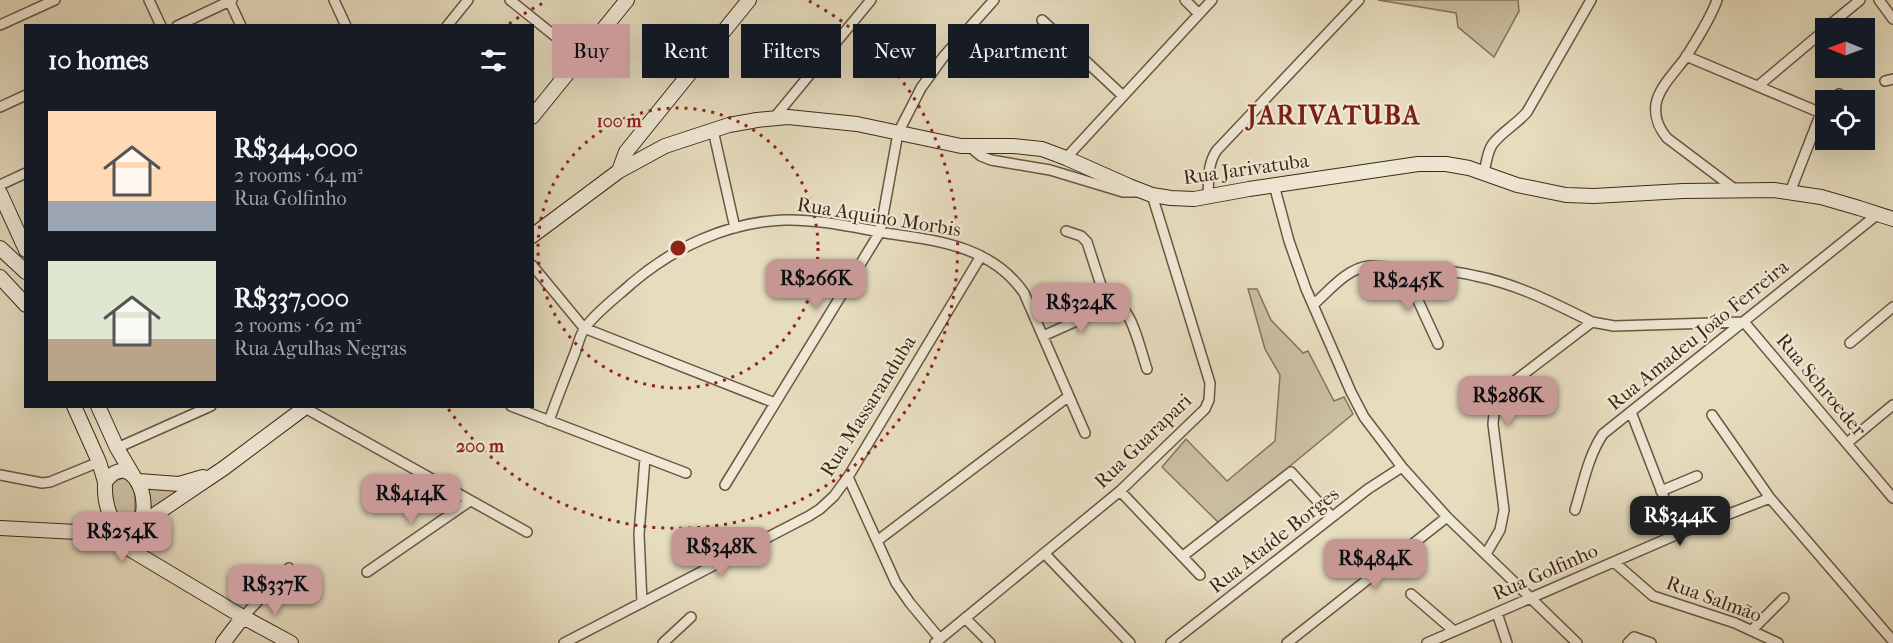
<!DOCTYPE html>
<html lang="en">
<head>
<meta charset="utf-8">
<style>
  :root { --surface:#171b24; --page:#20242c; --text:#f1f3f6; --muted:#9ea1a6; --accent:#c59692 }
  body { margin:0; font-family:"IM FELL French Canon",serif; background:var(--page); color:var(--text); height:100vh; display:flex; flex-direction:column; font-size:22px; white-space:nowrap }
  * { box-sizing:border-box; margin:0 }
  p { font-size:20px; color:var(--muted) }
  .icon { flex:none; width:33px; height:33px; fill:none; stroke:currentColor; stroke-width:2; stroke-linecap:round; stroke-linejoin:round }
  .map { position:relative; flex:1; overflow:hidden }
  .side { position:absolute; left:24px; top:24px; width:510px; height:384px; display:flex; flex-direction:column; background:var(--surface); border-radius:0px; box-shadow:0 6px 24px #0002 }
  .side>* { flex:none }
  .top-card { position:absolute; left:552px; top:24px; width:570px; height:54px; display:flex; gap:12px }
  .needle { width:39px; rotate:271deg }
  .buttons { position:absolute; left:1815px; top:18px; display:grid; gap:12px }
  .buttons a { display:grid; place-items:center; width:60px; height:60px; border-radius:0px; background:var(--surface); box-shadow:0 6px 24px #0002; font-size:30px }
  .price { position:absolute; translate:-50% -51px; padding:0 14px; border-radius:12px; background:var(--accent); color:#111; font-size:20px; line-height:39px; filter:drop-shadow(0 2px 3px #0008) }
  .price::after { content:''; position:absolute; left:50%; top:36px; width:18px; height:14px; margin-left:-9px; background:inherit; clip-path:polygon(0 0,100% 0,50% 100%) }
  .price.selected { background:#222; color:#fff }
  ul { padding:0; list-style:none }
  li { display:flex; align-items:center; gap:18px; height:150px; padding:0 24px }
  li span { display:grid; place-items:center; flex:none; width:168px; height:120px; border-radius:0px; color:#555 }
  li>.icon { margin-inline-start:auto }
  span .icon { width:72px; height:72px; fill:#fffc; stroke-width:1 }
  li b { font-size:26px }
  h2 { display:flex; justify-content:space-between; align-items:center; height:72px; padding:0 24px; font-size:26px }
  .chip { padding:0 21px; border-radius:0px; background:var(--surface); box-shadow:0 6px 24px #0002; font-size:21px; line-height:54px }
  .chip.selected { background:var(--accent); color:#111 }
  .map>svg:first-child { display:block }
  .green { fill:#cabea1; stroke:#86745b; stroke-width:1.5 }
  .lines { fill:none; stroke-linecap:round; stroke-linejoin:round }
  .street-casing { stroke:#6a563f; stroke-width:12 }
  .secondary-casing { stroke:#412915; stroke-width:16 }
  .street { stroke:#efe8d5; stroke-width:9 }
  .secondary { stroke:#efe8d5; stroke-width:14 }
  .ring { fill:none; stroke:#8f2418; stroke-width:3; stroke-dasharray:3 6 }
  .labels { text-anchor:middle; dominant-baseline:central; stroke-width:4.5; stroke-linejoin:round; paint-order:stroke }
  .street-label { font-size:20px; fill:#412915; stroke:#efe8d5 }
  .district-label { font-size:26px; font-weight:bold; letter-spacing:1.5px; fill:#7a1f14; stroke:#efe8d5 }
  .centre { fill:#8f2418; stroke:#efe8d5; stroke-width:3 }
  .ring-label { font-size:18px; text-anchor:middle; font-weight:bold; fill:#8f2418; stroke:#efe8d5; stroke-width:4.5; stroke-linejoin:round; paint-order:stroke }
</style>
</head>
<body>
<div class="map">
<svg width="1893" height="643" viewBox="0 0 1893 643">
  <rect width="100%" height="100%" fill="#e6dcbe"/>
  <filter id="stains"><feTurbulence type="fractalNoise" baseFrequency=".00333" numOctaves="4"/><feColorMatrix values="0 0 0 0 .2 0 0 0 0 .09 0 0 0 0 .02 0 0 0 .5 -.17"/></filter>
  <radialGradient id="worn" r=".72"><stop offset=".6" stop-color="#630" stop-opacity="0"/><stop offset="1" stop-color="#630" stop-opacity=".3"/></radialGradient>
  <!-- green -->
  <path class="green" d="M 1378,0 L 1518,0 L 1519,11 L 1494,57 L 1458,27 L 1456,13 Z
    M 1248,289 L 1257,289 L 1271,320 L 1303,353 L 1308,351 L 1334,401 L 1344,397 L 1353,414 L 1273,480 L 1218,522 L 1162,467 L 1186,439 L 1227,481 L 1275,441 L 1280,375 L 1265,349 Z
    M 124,478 L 128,479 L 135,490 L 135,517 L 128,521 C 113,516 111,499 111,486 L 116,480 Z
    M 187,486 L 152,510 L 146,487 Z"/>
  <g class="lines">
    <defs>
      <path id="street" d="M 149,0 L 161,26
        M 229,0 L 241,26
        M 334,0 L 346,26
        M 510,0 L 581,57
        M 1185,0 L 1199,14
        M 1717,0 C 1710,20 1697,39 1686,57 C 1676,71 1659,87 1656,104 C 1654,118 1659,128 1667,138 L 1736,190
        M 1879,0 L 1893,19
        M 1042,20 L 1123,96
        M 0,25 L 55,0
        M 177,26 L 232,0
        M 447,26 L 468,0
        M 1826,28 L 1860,0
        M 1686,56 L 1821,113
        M 1885,81 L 1893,79
        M 1758,86 L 1826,29
        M 1832,100 L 1839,94
        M 0,107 L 26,95
        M 774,118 L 871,0
        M 713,130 L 735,228
        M 970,147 L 981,156 L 991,160 L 1050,170 L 1123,192 L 1138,192
        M 1066,158 L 1212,0
        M 1484,173 C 1486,164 1487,153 1492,145 C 1500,133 1517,124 1527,112 L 1591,0
        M 0,185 L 26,173
        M 1274,185 L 1289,241 L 1306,289 L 1351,392 L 1364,417 L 1402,467 L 1447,517 L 1577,643
        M 1790,192 L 1821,113 L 1826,108
        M 1208,196 C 1209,180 1207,164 1217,150 L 1359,0
        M 1066,231 L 1081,236 L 1087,242 L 1108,307
        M 532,265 L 584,328 L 775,403
        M 1403,268 L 1438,344
        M 1313,305 C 1329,291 1347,268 1369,266 C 1405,268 1441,268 1476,276 C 1517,284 1554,303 1592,322 L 1614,326 L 1744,322
        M 1744,322 L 1893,498
        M 1043,336 L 1108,307 C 1113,306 1118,306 1123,309 C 1134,319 1142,355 1147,369
        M 1850,343 L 1893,307
        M 511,406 L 686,473
        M 305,408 L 527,532
        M 1631,412 L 1678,534
        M 1712,415 L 1770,498
        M 549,421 C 557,398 566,376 575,353 C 578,345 580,334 585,328 C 595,313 618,296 631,284 C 673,248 727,222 784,220 C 820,219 856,228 892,234 C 942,241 993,248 1024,293 L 1085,433
        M 1847,443 L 1893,405
        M 117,448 L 211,406
        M 0,475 L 42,483 L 50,482 L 99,462
        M 848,477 L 896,583 L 910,603 L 940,639
        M 725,485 L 880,232 L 898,133 L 921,88 L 944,56 L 994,0
        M 1120,491 L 1200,575
        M 1661,491 L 1697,476
        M 1575,510 C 1583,485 1588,456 1603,434 L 1878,214
        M 877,541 L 1069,396
        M 1045,554 L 1130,643
        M 1486,554 L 1500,530 L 1504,510 L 1493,424 L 1495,404 L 1508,386 L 1592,322
        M 1183,556 L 1291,472 L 1332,517
        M 1614,562 L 1653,596 L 1735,623 L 1778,643
        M 367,572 L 470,501
        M 1411,594 L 1454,631
        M 642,603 L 639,534 L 645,458
        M 1497,613 L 1507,643
        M 243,617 L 289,568
        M 965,618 L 990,643
        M 1752,630 L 1784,598
        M 564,643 L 809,516 L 820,509 L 834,496 L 848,477 L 981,256
        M 663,643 L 691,617
        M 935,643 L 1120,491 L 1205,409 L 1209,400 L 1210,383 L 1152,195
        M 1171,643 L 1368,489 L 1402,467
        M 1287,643 L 1447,517
        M 1427,643 L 1678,534 L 1770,498 L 1893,641
        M 1628,643 L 1634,637 L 1651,643"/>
      <path id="secondary" d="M 532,117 L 627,0
        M 619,171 L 626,152 L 749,0
        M 0,193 L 26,250
        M 532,236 L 619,171 L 665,146 L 729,125 L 757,120 L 788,117 L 857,124 L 961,146 L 1013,146 L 1042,149 L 1066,158 L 1129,186 L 1152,195 L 1171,198 L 1194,199 L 1249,189 L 1391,168 L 1418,164 L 1446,164 L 1469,168 L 1517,185 L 1566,195 L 1594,196 L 1683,191 L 1774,190 L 1821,197 L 1859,208 L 1893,219
        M 0,248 L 26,272
        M 0,277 L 26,305
        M 74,406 L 99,462 L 105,482
        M 98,406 L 117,448 L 133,475
        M 139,481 L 179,484 L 203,477
        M 114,522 L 131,550 L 243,617 L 291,643
        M 138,526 C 155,500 130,448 105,482 C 104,502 111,540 138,526 L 224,468 L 307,406
        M 0,528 L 96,533 L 129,549
        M 223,643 L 243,617"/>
    </defs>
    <!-- street casing -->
    <use href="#street" class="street-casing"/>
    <!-- secondary casing -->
    <use href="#secondary" class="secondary-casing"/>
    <!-- street -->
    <use href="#street" class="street"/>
    <!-- secondary -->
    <use href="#secondary" class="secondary"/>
  </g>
  <!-- distance rings -->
  <g class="ring">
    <circle cx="678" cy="248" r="140"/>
    <path d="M509 24A280 280 0 0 1 547 1M809 1A280 280 0 1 1 447 407"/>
  </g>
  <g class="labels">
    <!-- street labels -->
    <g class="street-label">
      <text transform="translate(1246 169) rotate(-8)">Rua Jarivatuba</text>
      <text transform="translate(879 217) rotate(9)">Rua Aquino Morbis</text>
      <text transform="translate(1698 335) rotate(-39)">Rua Amadeu João Ferreira</text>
      <text transform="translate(1821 385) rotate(50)">Rua Schroeder</text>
      <text transform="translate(868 406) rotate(-58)">Rua Massaranduba</text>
      <text transform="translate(1143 441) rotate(-44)">Rua Guarapari</text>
      <text transform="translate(1274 540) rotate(-38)">Rua Ataíde Borges</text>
      <text transform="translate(1545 572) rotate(-24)">Rua Golfinho</text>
      <text transform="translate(1714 599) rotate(20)">Rua Salmão</text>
    </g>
    <!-- district labels -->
    <g class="district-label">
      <text x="1334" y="115">JARIVATUBA</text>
    </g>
  </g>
  <circle cx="678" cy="248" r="9" class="centre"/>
  <g class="ring-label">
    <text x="619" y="127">100 m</text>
    <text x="480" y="452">200 m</text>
  </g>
  <rect width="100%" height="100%" filter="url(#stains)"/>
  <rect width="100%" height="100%" fill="url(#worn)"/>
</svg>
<div class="buttons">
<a><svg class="needle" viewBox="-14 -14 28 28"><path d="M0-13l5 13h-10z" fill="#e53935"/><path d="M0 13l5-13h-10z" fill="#9ea1a6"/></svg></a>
<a><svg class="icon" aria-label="locate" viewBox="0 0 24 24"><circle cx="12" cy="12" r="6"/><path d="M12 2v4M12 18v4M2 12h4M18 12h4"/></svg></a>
</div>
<b class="price" style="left:816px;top:310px">R$266K</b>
<b class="price" style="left:1408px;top:312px">R$245K</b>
<b class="price" style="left:1081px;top:334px">R$324K</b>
<b class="price" style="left:1508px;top:427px">R$286K</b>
<b class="price" style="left:411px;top:525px">R$414K</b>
<b class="price selected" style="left:1680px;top:547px">R$344K</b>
<b class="price" style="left:122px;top:563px">R$254K</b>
<b class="price" style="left:721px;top:578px">R$348K</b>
<b class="price" style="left:1375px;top:590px">R$484K</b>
<b class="price" style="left:275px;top:616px">R$337K</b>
<div class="top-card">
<a class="chip selected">Buy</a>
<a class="chip">Rent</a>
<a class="chip">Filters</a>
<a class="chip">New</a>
<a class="chip">Apartment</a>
</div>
<section class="side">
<h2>10 homes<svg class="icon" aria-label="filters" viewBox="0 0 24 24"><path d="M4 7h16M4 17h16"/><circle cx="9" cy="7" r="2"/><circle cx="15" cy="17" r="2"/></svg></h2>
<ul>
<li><span style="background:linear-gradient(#ffd9b3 75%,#9aa5b1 0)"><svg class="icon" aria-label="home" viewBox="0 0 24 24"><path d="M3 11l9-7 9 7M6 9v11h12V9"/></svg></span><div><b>R$344,000</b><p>2 rooms · 64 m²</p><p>Rua Golfinho</p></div></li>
<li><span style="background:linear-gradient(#dfe7d0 65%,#b9a48a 0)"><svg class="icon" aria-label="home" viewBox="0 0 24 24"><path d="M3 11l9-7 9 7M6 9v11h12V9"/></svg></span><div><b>R$337,000</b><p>2 rooms · 62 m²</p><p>Rua Agulhas Negras</p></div></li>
</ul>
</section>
</div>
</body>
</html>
